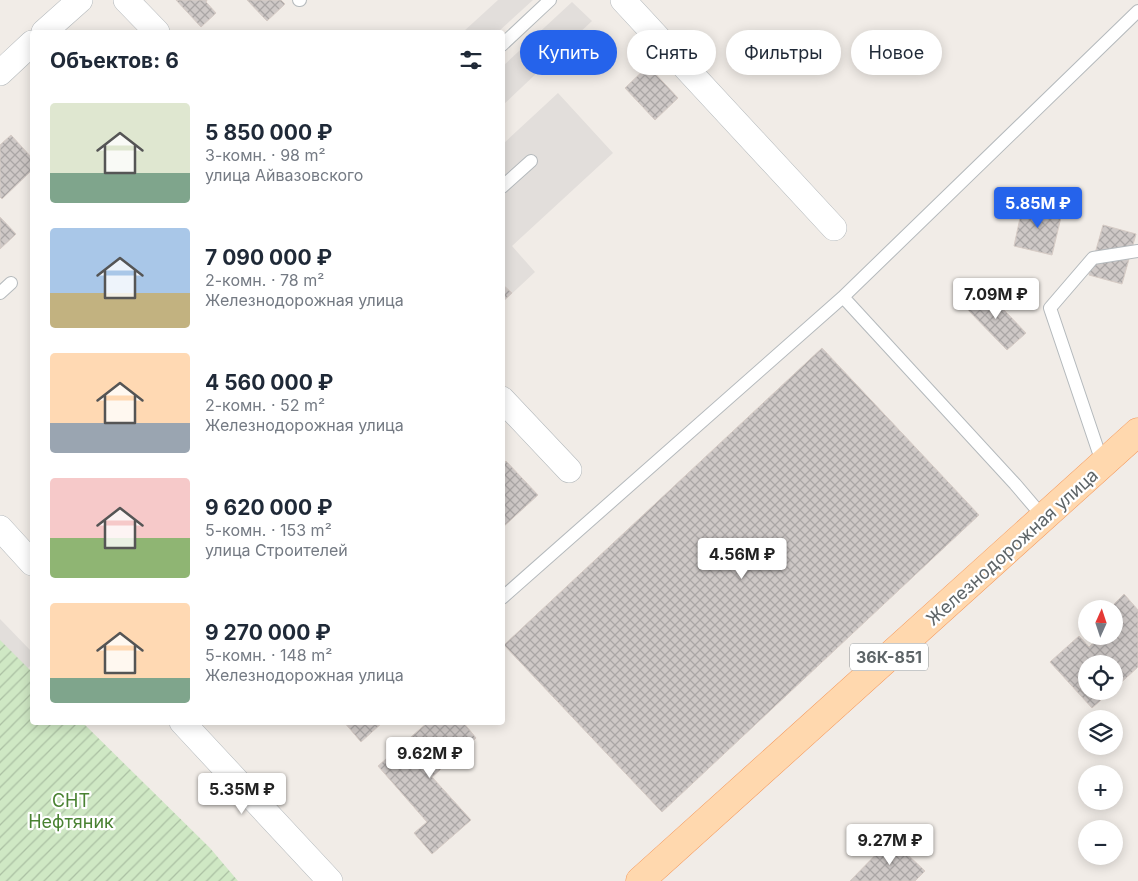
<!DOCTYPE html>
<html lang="ru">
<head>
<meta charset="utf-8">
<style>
  :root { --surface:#fff; --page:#f2f2f3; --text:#1f2937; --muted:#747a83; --accent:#2563eb }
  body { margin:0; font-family:Inter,sans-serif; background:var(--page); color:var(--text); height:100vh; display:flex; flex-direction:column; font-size:19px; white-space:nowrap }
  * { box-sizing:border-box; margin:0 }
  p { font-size:16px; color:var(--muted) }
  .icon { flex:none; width:28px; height:28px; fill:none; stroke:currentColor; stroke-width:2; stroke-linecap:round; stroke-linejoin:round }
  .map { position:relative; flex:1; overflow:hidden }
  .drawer { position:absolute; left:30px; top:30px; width:475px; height:695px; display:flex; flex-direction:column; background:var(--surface); border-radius:5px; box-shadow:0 2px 12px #0003 }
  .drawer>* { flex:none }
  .banner { position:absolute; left:520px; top:30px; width:475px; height:45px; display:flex; gap:10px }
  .needle { width:32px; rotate:3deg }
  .buttons { position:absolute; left:1078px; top:600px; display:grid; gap:10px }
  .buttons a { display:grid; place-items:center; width:45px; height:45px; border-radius:50%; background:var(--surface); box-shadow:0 2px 12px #0003; font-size:25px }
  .price { position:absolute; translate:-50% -42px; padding:0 11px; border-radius:5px; background:#fff; color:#222; font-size:16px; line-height:32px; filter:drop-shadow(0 1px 2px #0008) }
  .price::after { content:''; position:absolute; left:50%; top:30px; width:15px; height:11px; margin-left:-8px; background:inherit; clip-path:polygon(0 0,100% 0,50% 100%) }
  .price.selected { background:var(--accent); color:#fff }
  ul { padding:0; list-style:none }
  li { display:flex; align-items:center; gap:15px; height:125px; padding:0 20px }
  li span { display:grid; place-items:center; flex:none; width:140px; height:100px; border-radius:5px; color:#555 }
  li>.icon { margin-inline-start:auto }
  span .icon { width:60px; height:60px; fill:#fffc; stroke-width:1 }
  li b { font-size:21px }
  h2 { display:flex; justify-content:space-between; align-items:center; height:60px; padding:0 20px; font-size:21px }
  .chip { padding:0 18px; border-radius:22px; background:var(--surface); box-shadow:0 2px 12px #0003; font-size:18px; line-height:45px }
  .chip.selected { background:var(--accent); color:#fff }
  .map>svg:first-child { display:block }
  .industrial { fill:#e2dedb }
  .garden { fill:url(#garden-furrows) }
  .building { fill:url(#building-cross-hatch); stroke:#d6cbc5 }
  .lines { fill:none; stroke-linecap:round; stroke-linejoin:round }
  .lane-casing { stroke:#b4b9bc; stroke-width:14 }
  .street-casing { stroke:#b4b9bc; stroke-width:26 }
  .primary-casing { stroke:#f5985c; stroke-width:29 }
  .lane { stroke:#fff; stroke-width:12 }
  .street { stroke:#fff; stroke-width:25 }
  .primary { stroke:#ffd8ae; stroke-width:28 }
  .labels { text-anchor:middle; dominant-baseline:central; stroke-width:4.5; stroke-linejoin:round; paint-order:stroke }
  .shield { fill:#fff; stroke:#8e9395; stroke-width:1 }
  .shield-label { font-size:16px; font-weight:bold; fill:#5e6568 }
  .street-label { font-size:18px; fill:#5e6568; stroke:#fff }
  .park-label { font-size:18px; fill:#498232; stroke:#fff }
</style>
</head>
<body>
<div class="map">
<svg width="1138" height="881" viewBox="0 0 1138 881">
  <defs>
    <pattern id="garden-furrows" width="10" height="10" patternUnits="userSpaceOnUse" patternTransform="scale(1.25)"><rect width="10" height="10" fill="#cfe8c4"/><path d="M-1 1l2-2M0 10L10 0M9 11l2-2" fill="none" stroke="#abc0a3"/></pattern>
    <pattern id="building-cross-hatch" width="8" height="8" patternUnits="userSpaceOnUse" patternTransform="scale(1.25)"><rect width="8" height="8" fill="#cec8c6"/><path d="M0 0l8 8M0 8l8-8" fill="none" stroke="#aaa6a5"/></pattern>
  </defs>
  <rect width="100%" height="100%" fill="#f1ece7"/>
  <!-- industrial -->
  <path class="industrial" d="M 498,0 L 533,0 L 498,32 L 463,32 Z
    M 572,2 L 592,21 L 503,105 L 503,66 Z
    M 558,93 L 613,153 L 512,246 L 535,272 L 503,302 L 503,144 Z
    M 0,619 L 32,652 L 32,664 L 24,672 L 0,648 Z"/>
  <!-- garden -->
  <path class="garden" d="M 0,640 L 32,672 L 32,722 L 83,723 L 210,848 L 238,881 L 0,881 Z"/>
  <!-- building -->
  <path class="building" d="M 176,0 L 207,0 L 206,2 L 216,13 L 201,27 Z
    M 247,0 L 281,0 L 285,4 L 267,21 Z
    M 648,66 L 678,98 L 655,120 L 625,88 Z
    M 11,135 L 32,158 L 32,170 L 2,199 L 0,197 L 0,145 Z
    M 1023,204 L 1062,213 L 1052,255 L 1014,246 Z
    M 0,217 L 16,234 L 0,249 Z
    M 1103,225 L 1136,234 L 1122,284 L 1089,275 Z
    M 502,284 L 512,293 L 502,302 Z
    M 985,290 L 1026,333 L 1007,350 L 966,308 Z
    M 822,348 L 979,515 L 662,812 L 504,645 Z
    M 506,461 L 538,495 L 502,528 L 502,465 Z
    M 1124,594 L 1138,610 L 1138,667 L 1114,689 L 1114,664 L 1086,664 L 1086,691 L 1111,691 L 1092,708 L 1050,662 L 1079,636 L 1089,647 L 1100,636 L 1114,636 L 1114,609 L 1109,609 Z
    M 344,722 L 383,722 L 361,742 Z
    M 428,722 L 463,722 L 476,738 L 432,777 L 471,820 L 432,854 L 414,833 L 427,822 L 378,766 Z
    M 891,839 L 925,871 L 915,881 L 850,881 Z"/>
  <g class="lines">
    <defs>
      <path id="lane" d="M 299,0 L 300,0
        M 502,45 L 550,0
        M 502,187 L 531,161
        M 0,293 L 11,283
        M 843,297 L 1138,11
        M 1103,465 L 1050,308 L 1093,258 L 1138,251
        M 502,598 L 843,297 L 1015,484 L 1044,518"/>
      <path id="street" d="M 126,0 L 157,32
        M 623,0 L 834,228
        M 44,32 L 80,0
        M 0,73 L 32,43
        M 502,399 L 569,470
        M 0,528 L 32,563
        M 182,722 L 330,881"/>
      <path id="primary" d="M 640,881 L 1138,432"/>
    </defs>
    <!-- lane casing -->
    <use href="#lane" class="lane-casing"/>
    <!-- street casing -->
    <use href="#street" class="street-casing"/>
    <!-- primary casing -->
    <use href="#primary" class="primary-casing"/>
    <!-- lane -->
    <use href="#lane" class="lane"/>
    <!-- street -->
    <use href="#street" class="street"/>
    <!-- primary -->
    <use href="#primary" class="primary"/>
  </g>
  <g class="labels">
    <!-- shield labels -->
    <rect class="shield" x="850" y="643.5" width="78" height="27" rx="4"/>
    <g class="shield-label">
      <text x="889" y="657">36К-851</text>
    </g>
    <!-- street labels -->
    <g class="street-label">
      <text transform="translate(1012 547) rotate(-42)">Железнодорожная улица</text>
    </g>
    <!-- park labels -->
    <g class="park-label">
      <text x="71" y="800">СНТ<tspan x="71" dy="21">Нефтяник</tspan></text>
    </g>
  </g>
</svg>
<div class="buttons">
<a><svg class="needle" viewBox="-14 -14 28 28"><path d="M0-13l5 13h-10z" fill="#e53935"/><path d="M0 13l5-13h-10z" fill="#747a83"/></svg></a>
<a><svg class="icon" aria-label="locate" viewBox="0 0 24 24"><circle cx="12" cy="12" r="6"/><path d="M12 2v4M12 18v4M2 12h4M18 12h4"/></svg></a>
<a><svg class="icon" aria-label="layers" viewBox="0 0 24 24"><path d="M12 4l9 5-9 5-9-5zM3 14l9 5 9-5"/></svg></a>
<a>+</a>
<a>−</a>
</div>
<b class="price selected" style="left:1038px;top:229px">5.85M ₽</b>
<b class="price" style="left:996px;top:320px">7.09M ₽</b>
<b class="price" style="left:742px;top:580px">4.56M ₽</b>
<b class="price" style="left:430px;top:779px">9.62M ₽</b>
<b class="price" style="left:242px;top:815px">5.35M ₽</b>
<b class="price" style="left:890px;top:866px">9.27M ₽</b>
<div class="banner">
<a class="chip selected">Купить</a>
<a class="chip">Снять</a>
<a class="chip">Фильтры</a>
<a class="chip">Новое</a>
</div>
<section class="drawer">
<h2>Объектов: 6<svg class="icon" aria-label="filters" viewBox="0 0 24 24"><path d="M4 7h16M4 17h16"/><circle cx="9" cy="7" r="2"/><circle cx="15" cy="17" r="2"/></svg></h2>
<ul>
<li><span style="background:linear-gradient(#dfe7d0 70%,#7fa58c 0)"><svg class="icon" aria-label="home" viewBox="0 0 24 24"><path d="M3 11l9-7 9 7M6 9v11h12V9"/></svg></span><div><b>5 850 000 ₽</b><p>3-комн. · 98 m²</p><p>улица Айвазовского</p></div></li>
<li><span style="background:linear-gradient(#a9c7e8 65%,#c2b280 0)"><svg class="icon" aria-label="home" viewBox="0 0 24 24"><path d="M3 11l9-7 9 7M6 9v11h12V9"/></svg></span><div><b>7 090 000 ₽</b><p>2-комн. · 78 m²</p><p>Железнодорожная улица</p></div></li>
<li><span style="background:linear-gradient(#ffd9b3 70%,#9aa5b1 0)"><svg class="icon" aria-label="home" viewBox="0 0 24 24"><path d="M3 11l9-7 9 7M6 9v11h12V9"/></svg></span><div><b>4 560 000 ₽</b><p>2-комн. · 52 m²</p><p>Железнодорожная улица</p></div></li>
<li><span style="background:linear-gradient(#f6c9c9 60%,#8fb573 0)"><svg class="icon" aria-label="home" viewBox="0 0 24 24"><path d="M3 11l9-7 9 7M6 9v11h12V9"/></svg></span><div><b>9 620 000 ₽</b><p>5-комн. · 153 m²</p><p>улица Строителей</p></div></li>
<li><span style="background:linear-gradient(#ffd9b3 75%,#7fa58c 0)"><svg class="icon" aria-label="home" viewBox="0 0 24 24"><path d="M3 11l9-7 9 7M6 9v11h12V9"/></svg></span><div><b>9 270 000 ₽</b><p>5-комн. · 148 m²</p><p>Железнодорожная улица</p></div></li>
</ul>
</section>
</div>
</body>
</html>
